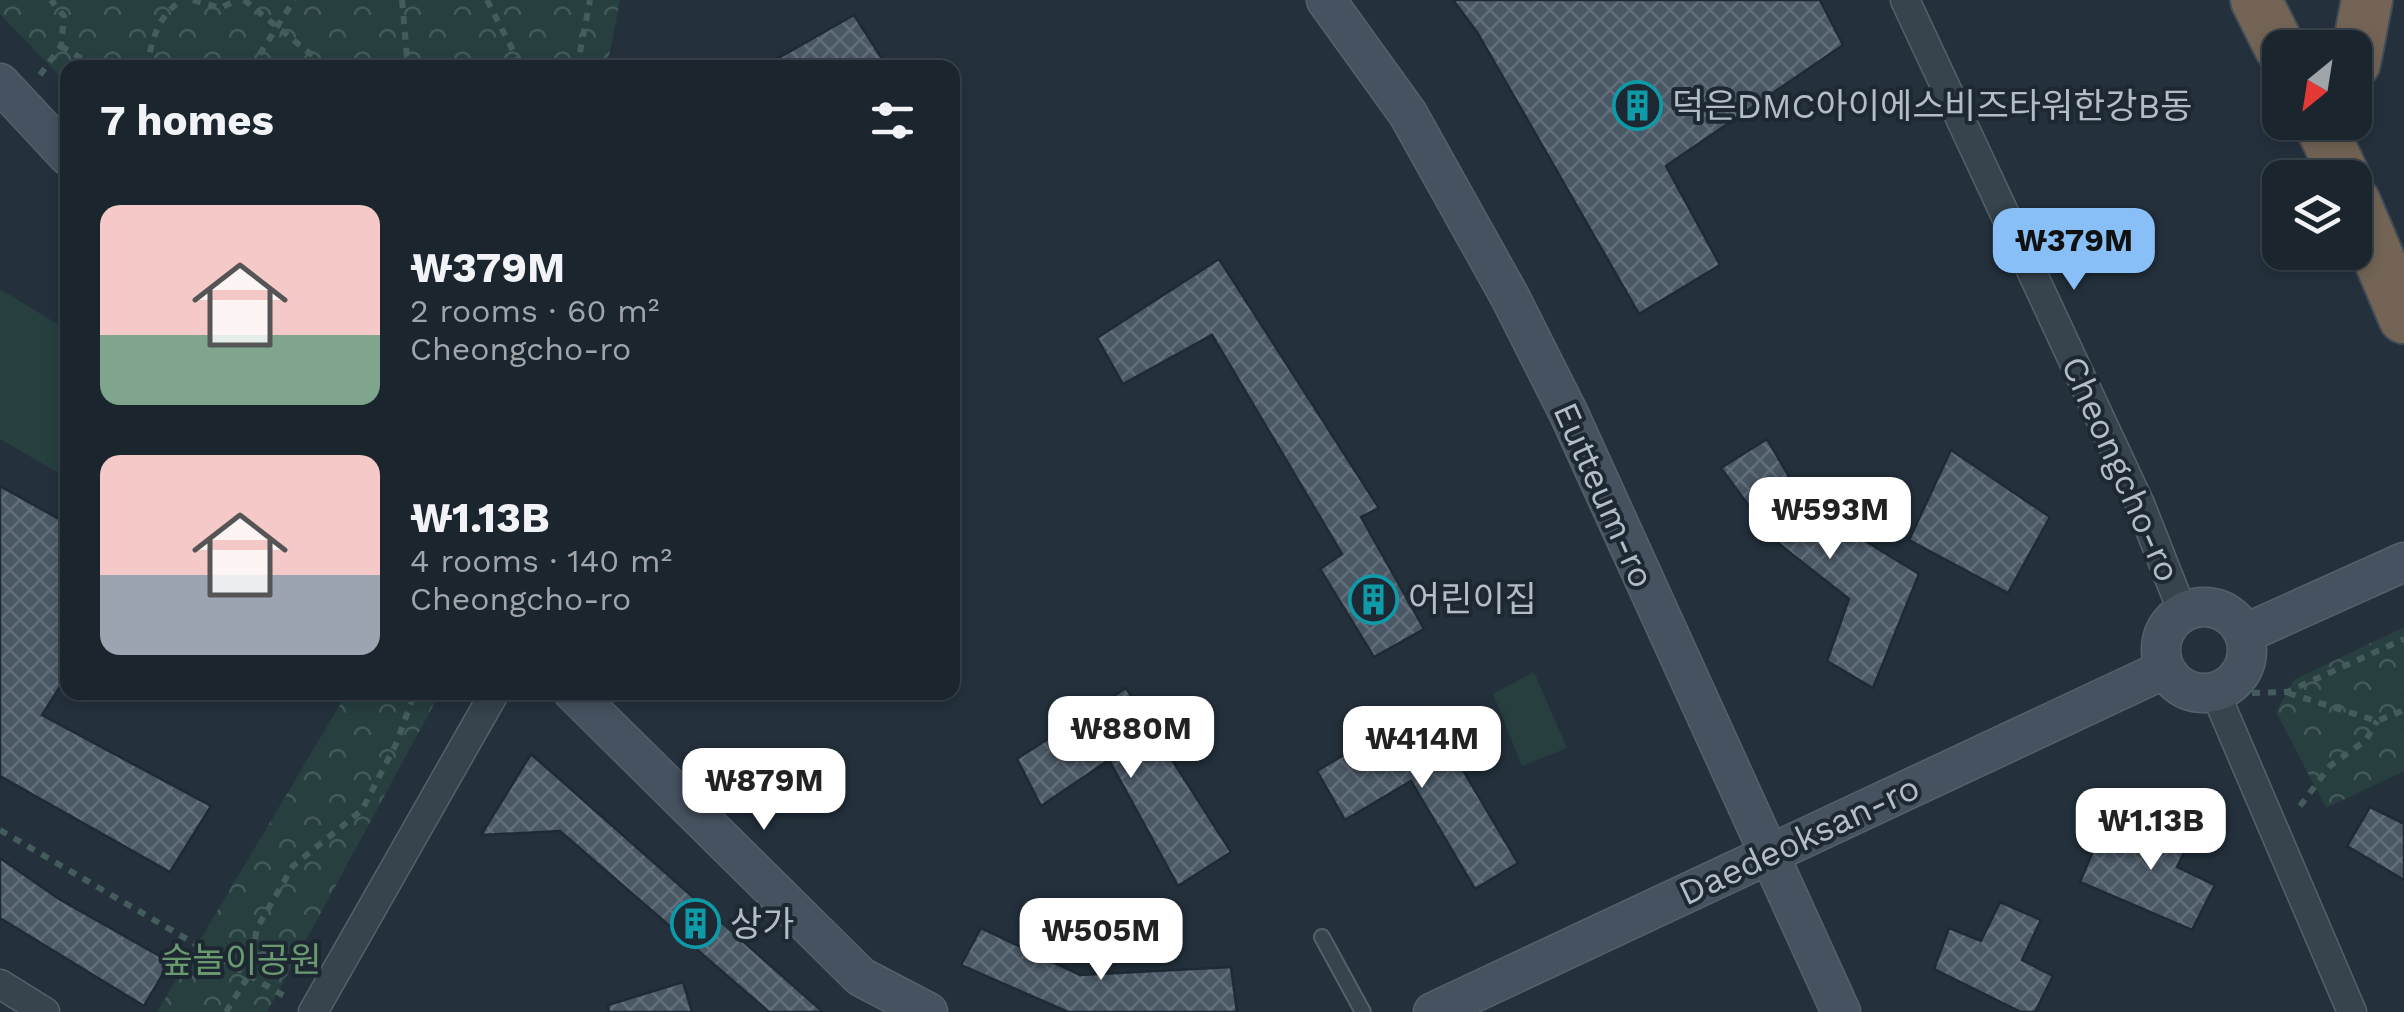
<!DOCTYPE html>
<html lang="en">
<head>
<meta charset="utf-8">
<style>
  :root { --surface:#1b252e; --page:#242d36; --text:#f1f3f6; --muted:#a0a5aa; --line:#39424a; --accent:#89bff7 }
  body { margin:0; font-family:"Work Sans","Noto Sans KR",sans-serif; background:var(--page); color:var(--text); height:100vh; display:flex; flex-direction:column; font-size:38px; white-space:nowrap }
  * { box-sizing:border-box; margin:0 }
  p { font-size:32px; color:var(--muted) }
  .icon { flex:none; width:55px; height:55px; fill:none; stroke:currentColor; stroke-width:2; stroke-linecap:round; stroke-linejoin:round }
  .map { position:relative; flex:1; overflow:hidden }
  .panel { position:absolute; left:60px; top:60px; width:900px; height:640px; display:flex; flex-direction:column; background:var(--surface); border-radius:20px; box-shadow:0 5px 15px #0003,0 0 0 2px var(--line) }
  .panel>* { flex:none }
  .needle { width:65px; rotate:210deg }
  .controls { position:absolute; left:2262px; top:30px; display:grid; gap:20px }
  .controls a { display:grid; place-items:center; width:110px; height:110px; border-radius:20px; background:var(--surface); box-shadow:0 5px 15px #0003,0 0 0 2px var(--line); font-size:50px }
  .price { position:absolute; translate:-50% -85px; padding:0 22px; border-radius:20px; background:#fff; color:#222; font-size:32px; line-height:65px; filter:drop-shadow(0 2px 5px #0008) }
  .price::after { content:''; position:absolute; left:50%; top:60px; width:30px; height:22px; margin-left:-15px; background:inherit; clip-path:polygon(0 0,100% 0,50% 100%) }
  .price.on { background:var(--accent); color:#111 }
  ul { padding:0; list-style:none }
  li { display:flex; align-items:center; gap:30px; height:250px; padding:0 40px }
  li span { display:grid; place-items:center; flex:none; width:280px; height:200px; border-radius:20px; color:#555 }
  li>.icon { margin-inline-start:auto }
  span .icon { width:120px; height:120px; fill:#fffc; stroke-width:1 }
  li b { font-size:42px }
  h2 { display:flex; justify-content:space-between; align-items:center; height:120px; padding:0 40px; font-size:42px }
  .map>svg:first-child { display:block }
  .green { fill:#273f3f }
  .forest { fill:url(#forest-crowns) }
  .building { fill:url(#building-cross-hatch); stroke:#1f2a34; stroke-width:2.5 }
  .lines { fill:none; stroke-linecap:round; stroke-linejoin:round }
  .lane-casing { stroke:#56606b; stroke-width:18 }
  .street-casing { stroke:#56606b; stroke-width:31 }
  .secondary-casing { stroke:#56606b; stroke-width:41 }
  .highway-casing { stroke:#434d58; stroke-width:54 }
  .path { stroke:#455c5c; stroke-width:6; stroke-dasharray:8 8; stroke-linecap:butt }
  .lane { stroke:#37434d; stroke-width:14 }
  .street { stroke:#37434d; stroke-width:28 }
  .secondary { stroke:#465260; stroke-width:38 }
  .highway { stroke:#736455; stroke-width:50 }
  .labels { text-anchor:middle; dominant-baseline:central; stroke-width:8; stroke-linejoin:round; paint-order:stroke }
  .poi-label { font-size:35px; fill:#b3bdc8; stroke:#1d2832; text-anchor:start }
  .street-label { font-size:35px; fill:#b3bdc8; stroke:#1d2832 }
  .park-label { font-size:35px; fill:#6a9970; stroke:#1d2832 }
</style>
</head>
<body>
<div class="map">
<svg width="2404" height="1012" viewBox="0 0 2404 1012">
  <defs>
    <pattern id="forest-crowns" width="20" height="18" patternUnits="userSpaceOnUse" patternTransform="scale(2.5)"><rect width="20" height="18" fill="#273f3f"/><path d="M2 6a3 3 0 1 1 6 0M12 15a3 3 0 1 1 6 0" fill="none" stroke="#445959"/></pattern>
    <pattern id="building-cross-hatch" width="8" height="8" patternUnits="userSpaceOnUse" patternTransform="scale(2.5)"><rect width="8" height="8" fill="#4a5866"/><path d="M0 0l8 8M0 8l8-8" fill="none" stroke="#626e7a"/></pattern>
  </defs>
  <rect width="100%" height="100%" fill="#24313d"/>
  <!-- green -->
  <path class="green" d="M 0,289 L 67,330 L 67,478 L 0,439 Z
    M 1534,672 L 1567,748 L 1522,766 L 1493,694 Z"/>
  <!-- forest -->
  <path class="forest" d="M 0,0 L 620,0 L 607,67 L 68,68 L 67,84 L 0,14 Z
    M 2404,627 L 2404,771 L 2326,808 L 2276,712 L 2294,680 Z
    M 347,693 L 440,693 L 267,1012 L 157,1012 Z"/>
  <!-- building -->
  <path class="building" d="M 1453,0 L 1820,0 L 1843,45 L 1666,166 L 1720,265 L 1639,314 L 1477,32 Z
    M 854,15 L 888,68 L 761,68 Z
    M 1219,259 L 1379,508 L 1361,517 L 1424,629 L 1374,657 L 1320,569 L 1342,554 L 1212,335 L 1123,384 L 1097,338 Z
    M 1767,439 L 1805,504 L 1919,574 L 1873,688 L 1827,661 L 1849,599 L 1774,540 L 1721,468 Z
    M 1951,450 L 2050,517 L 2008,593 L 1909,540 Z
    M 0,486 L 68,524 L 68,674 L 42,715 L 211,806 L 170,872 L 0,776 Z
    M 1126,688 L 1231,852 L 1178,886 L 1109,760 L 1041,806 L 1017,759 Z
    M 1425,706 L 1518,863 L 1475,889 L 1411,781 L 1345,820 L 1317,771 Z
    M 531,754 L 823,1012 L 769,1012 L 560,831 L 481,835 Z
    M 2370,807 L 2404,824 L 2404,880 L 2347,846 Z
    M 2156,814 L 2195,830 L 2177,867 L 2215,885 L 2192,930 L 2080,882 L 2101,832 L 2139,849 Z
    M 0,858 L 59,899 L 170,962 L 144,1006 L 0,918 Z
    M 2000,902 L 2041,920 L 2022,960 L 2053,976 L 2035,1012 L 2021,1012 L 1934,969 L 1949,928 L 1981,941 Z
    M 981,928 L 1080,975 L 1231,967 L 1237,1012 L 1068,1012 L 961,965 Z
    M 683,982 L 692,1012 L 609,1012 L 608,1005 Z"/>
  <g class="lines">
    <defs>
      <path id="lane" d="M 1322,937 L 1363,1012"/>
      <path id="street" d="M 1905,0 L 2140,504 L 2183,613
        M 2215,692 L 2352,1012
        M 0,984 L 45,1012
        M 313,1012 L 495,692"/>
      <path id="secondary" d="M 1326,0 L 1408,114 L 1510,297 L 1569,414 L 1841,1012
        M 0,83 L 68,156
        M2161 650a43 43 0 1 1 86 0a43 43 0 1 1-86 0Z
        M 2244,634 L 2404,562
        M 573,692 L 861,977 L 928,1012
        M 1433,1012 L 2165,669"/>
      <path id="highway" d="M 2256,0 L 2280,48
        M 2355,63 L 2367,0
        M 2319,122 L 2345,178
        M 2355,202 L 2404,318"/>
    </defs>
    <!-- lane casing -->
    <use href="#lane" class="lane-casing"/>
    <!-- street casing -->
    <use href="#street" class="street-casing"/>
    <!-- secondary casing -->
    <use href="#secondary" class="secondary-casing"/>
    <!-- highway casing -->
    <use href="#highway" class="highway-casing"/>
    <!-- path -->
    <path class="path" d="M 193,0 L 220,8 L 237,0
      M 244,0 L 328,68
      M 402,0 L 408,68
      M 487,0 L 522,68
      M 61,46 L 97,68
      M 147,68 C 151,41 159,13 183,0
      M 251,68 L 294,0
      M 577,68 L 590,0
      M 40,75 L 61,46 L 64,16 L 51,0
      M 450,692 L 450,693
      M 2252,693 L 2287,692 L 2404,639
      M 2288,693 L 2377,721 L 2404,710
      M 2300,806 L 2330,766 L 2366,740 L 2377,721
      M 0,830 L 286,997
      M 226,1012 L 249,975 L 257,928 L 293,866 L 362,810 L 396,744 L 415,692"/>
    <!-- lane -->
    <use href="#lane" class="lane"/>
    <!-- street -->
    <use href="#street" class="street"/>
    <!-- secondary -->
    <use href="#secondary" class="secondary"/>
    <!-- highway -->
    <use href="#highway" class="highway"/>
  </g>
  <!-- icons -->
  <defs>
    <symbol id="building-ring" viewBox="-11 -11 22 22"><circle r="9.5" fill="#1d2832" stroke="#0f9aa8" stroke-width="1.5"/><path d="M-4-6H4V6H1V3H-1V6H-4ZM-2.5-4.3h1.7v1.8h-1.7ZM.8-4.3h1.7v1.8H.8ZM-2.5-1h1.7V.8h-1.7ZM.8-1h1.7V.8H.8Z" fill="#0f9aa8"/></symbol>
  </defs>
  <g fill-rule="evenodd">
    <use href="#building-ring" x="1610" y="78" width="55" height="55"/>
    <use href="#building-ring" x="1346" y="572" width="55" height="55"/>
    <use href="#building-ring" x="668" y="896" width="55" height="55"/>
  </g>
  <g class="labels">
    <!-- poi labels -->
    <g class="poi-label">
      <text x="1672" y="106">덕은DMC아이에스비즈타워한강B동</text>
      <text x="1408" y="599">어린이집</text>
      <text x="730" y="924">상가</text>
    </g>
    <!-- street labels -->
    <g class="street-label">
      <text transform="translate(2121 469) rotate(66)">Cheongcho-ro</text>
      <text transform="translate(1604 495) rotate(66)">Eutteum-ro</text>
      <text transform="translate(1799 840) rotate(-25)">Daedeoksan-ro</text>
    </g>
    <!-- park labels -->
    <g class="park-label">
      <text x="241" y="960">숲놀이공원</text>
    </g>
  </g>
</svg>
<div class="controls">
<a><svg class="needle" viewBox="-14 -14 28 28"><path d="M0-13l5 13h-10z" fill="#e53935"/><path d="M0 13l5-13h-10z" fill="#a0a5aa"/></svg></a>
<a><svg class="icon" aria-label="layers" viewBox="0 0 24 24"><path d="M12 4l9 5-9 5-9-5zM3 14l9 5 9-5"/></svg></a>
</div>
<b class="price on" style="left:2074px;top:293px">₩379M</b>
<b class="price" style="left:1830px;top:562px">₩593M</b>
<b class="price" style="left:1131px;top:781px">₩880M</b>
<b class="price" style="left:1422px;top:791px">₩414M</b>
<b class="price" style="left:764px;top:833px">₩879M</b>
<b class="price" style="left:2151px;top:873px">₩1.13B</b>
<b class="price" style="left:1101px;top:983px">₩505M</b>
<section class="panel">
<h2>7 homes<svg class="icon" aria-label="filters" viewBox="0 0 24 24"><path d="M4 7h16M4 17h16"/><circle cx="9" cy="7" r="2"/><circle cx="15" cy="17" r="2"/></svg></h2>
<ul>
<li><span style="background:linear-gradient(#f6c9c9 65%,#7fa58c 0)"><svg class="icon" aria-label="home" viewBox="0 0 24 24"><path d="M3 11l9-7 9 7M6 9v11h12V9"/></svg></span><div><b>₩379M</b><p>2 rooms · 60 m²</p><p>Cheongcho-ro</p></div></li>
<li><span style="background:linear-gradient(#f6c9c9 60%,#9aa5b1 0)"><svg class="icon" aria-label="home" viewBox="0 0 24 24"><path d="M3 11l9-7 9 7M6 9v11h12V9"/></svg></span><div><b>₩1.13B</b><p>4 rooms · 140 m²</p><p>Cheongcho-ro</p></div></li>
</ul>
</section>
</div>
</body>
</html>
